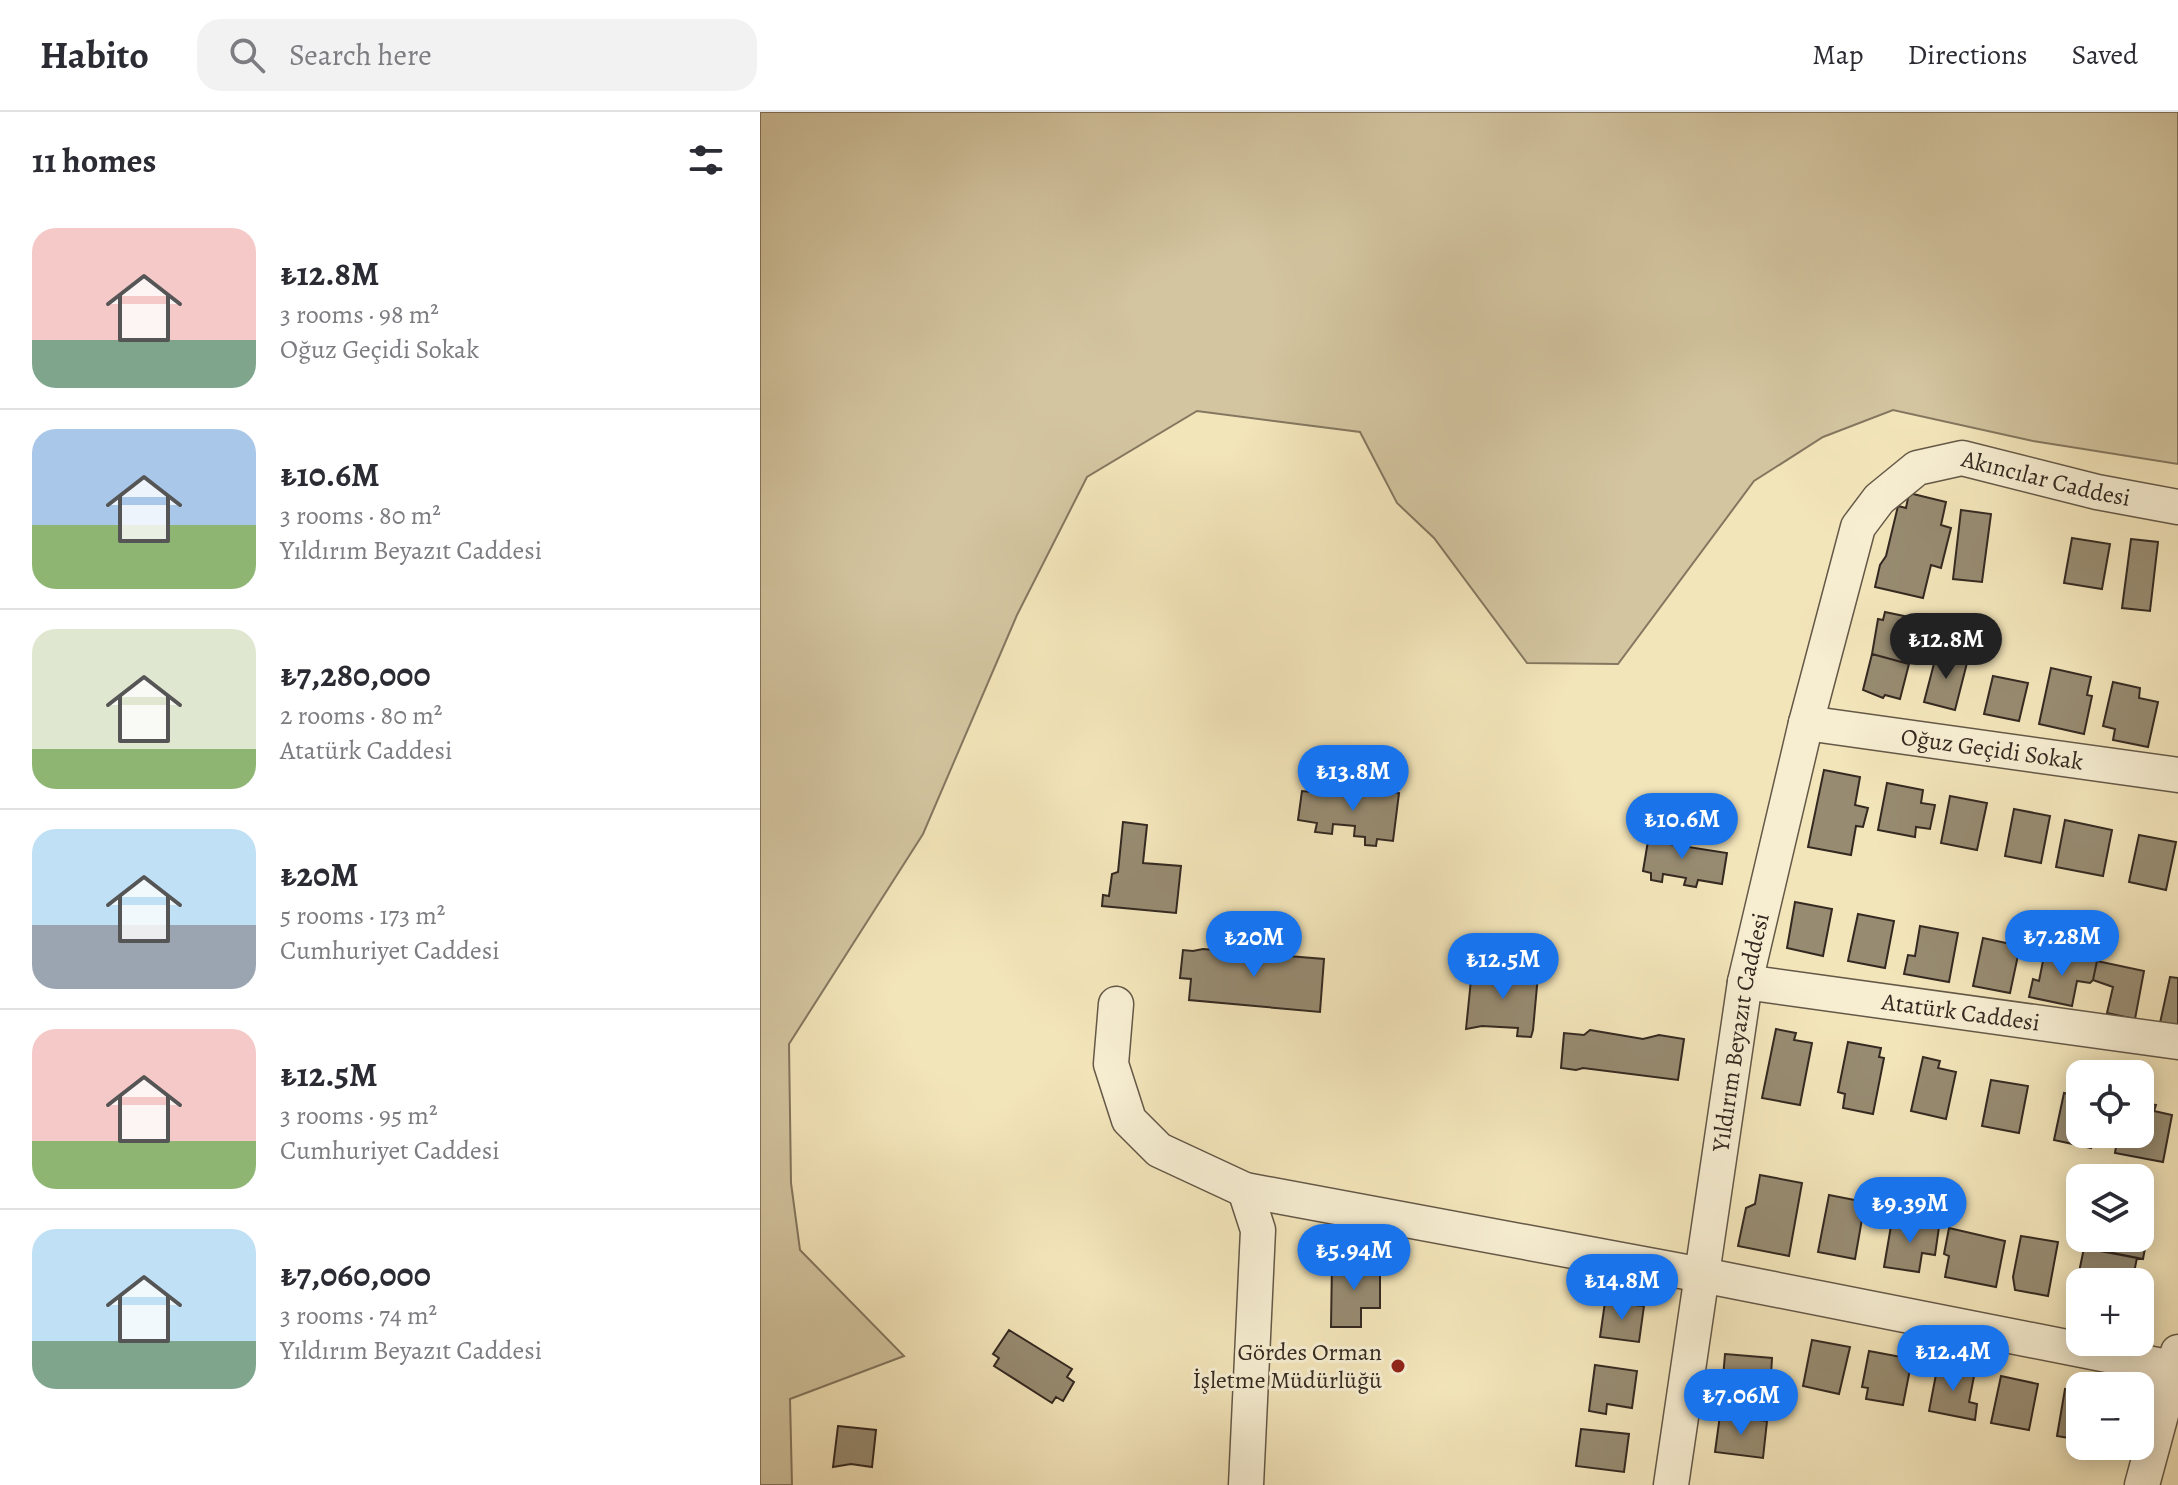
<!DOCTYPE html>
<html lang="en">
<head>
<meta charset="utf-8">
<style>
  :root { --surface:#fff; --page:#f2f2f3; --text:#2b2b33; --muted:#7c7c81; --line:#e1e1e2; --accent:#1a73e8 }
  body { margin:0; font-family:Alegreya,serif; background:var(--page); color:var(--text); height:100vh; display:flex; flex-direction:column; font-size:30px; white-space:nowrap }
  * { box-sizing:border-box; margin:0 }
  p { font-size:26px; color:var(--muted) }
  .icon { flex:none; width:44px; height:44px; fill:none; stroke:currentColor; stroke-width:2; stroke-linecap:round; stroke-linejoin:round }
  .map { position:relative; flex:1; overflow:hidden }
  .side { display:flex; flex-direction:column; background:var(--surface); width:760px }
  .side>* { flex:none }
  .fabs { position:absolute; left:1306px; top:948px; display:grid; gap:16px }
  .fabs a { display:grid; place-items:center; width:88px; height:88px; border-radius:16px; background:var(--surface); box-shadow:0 4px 20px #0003; font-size:40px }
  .price { position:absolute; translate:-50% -68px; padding:0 18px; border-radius:28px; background:var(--accent); color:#fff; font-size:26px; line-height:52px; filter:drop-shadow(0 2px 4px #0008) }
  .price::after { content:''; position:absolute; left:50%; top:48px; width:24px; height:18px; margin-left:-12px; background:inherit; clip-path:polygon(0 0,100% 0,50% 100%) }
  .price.on { background:#222; color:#fff }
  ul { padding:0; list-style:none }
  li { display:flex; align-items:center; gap:24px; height:200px; padding:0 32px }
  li+li { border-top:2px solid var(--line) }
  li span { display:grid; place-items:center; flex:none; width:224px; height:160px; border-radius:24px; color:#555 }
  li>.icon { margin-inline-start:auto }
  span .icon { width:96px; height:96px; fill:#fffc; stroke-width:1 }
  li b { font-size:34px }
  h2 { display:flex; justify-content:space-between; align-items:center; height:96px; padding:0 32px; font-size:34px }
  header { display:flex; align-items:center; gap:48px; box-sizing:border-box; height:112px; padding:0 40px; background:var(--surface); border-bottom:2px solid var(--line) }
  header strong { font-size:38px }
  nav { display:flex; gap:44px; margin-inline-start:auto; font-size:28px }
  .search { width:560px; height:72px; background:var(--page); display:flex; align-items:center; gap:20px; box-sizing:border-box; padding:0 28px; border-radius:24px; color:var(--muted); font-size:30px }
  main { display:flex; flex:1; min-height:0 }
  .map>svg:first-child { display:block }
  .green { fill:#d3c5a0; stroke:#847760; stroke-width:2 }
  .building { fill:#978b71; stroke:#342921; stroke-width:2 }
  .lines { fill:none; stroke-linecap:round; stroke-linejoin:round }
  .minor-casing { stroke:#645847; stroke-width:37 }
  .minor { stroke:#f7eed2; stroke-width:34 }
  .poi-dot { fill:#8f2418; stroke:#f7eed2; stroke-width:3 }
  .labels { text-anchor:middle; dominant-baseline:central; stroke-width:6; stroke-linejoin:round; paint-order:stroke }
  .street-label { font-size:24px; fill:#342921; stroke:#f7eed2 }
  .poi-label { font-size:24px; fill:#342921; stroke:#f7eed2; text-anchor:end }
</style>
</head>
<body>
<header>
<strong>Habito</strong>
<div class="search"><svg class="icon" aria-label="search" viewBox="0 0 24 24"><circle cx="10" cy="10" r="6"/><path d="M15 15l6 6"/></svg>Search here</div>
<nav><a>Map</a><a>Directions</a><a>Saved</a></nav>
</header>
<main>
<section class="side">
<h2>11 homes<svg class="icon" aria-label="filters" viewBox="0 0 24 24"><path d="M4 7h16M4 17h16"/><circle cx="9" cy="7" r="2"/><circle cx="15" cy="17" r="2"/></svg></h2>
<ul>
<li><span style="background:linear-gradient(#f6c9c9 70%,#7fa58c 0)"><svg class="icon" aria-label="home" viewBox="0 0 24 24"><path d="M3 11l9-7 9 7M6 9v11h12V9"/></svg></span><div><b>₺12.8M</b><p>3 rooms · 98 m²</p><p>Oğuz Geçidi Sokak</p></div></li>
<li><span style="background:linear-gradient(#a9c7e8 60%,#8fb573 0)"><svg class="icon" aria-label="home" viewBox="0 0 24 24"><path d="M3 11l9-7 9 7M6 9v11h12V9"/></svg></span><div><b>₺10.6M</b><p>3 rooms · 80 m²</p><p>Yıldırım Beyazıt Caddesi</p></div></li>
<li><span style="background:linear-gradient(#dfe7d0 75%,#8fb573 0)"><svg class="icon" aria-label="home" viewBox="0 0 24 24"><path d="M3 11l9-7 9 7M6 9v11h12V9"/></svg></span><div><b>₺7,280,000</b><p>2 rooms · 80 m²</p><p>Atatürk Caddesi</p></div></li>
<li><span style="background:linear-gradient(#bfe0f5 60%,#9aa5b1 0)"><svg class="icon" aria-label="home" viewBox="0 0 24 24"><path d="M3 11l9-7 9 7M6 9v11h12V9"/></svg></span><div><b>₺20M</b><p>5 rooms · 173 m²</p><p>Cumhuriyet Caddesi</p></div></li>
<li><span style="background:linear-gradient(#f6c9c9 70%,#8fb573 0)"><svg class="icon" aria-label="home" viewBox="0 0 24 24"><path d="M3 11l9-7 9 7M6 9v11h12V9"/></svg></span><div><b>₺12.5M</b><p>3 rooms · 95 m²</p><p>Cumhuriyet Caddesi</p></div></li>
<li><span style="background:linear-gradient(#bfe0f5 70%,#7fa58c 0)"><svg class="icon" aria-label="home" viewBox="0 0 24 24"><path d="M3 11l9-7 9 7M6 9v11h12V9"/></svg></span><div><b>₺7,060,000</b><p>3 rooms · 74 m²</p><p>Yıldırım Beyazıt Caddesi</p></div></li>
</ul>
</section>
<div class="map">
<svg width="1418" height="1373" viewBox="0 0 1418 1373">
  <rect width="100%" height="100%" fill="#f3e5ba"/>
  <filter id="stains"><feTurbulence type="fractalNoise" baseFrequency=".0025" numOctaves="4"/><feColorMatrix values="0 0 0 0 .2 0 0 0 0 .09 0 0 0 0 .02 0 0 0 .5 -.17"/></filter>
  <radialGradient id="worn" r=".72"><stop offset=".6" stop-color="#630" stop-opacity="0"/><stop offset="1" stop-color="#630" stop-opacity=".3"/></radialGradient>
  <!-- green -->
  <path class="green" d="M 0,0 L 1418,0 L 1418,352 L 1273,329 L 1133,298 L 1063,325 L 994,369 L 858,552 L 767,551 L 674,426 L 637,391 L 600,320 L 437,299 L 327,365 L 257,503 L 163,722 L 29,932 L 31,1071 L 40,1138 L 144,1244 L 30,1287 L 32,1373 L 0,1373 Z"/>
  <!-- building -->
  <path class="building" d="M 1149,381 L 1186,390 L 1181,413 L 1191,416 L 1181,456 L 1171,453 L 1163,486 L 1115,475 L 1120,453 L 1126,444 L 1138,394 L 1146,396 Z
    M 1201,398 L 1231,402 L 1222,470 L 1193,467 Z
    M 1312,426 L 1350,432 L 1342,477 L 1304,471 Z
    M 1371,427 L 1398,430 L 1390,499 L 1362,496 Z
    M 1125,500 L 1163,508 L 1149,552 L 1112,542 L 1118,507 L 1123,508 Z
    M 1177,540 L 1208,547 L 1195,598 L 1164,590 Z
    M 1112,542 L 1149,552 L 1140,587 L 1125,583 L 1123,586 L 1103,578 Z
    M 1291,556 L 1331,565 L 1327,583 L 1332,584 L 1324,622 L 1279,612 Z
    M 1233,564 L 1268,571 L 1259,609 L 1224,602 Z
    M 1353,570 L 1380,576 L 1379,586 L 1398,590 L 1388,635 L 1353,628 L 1355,617 L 1343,614 Z
    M 1064,658 L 1100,665 L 1095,693 L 1108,696 L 1103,715 L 1096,714 L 1091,743 L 1048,735 Z
    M 1127,671 L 1163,678 L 1161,691 L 1175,693 L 1170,717 L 1156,715 L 1155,725 L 1118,718 Z
    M 599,676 L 639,681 L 633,729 L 617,727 L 616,734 L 605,733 L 605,725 L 594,724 L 595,714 L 573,712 L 572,722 L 555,720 L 557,711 L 538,708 L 542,679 L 598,685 Z
    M 1190,684 L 1227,691 L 1217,738 L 1181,731 Z
    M 1254,697 L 1290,704 L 1281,751 L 1245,744 Z
    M 1305,708 L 1352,718 L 1343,764 L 1296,755 Z
    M 363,710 L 387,713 L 383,751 L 421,754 L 416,801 L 342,794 L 343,783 L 349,784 L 352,762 L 358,760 Z
    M 890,717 L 910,721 L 909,732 L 967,741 L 962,772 L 938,768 L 936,775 L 924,773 L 926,766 L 903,762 L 902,770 L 891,768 L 891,761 L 883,759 Z
    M 1379,723 L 1416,730 L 1406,778 L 1369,770 Z
    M 1035,790 L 1072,797 L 1063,844 L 1027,836 Z
    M 1098,802 L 1134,809 L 1125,856 L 1088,849 Z
    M 1160,814 L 1198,821 L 1189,870 L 1144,862 L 1148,843 L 1155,844 Z
    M 1223,826 L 1260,834 L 1250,881 L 1213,874 Z
    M 443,837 L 564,847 L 560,900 L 429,888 L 431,867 L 420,866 L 423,838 L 433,839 Z
    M 1285,839 L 1337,849 L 1333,868 L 1330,871 L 1317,869 L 1312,894 L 1269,885 L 1273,867 L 1279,869 Z
    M 1337,849 L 1384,859 L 1375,907 L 1347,901 L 1353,875 L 1333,868 Z
    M 755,853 L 754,861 L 778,863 L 773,918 L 771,925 L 757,924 L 758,916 L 722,914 L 706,917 L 712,858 L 746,861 L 746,855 Z
    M 1410,865 L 1418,866 L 1418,915 L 1400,911 Z
    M 1016,917 L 1036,921 L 1034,928 L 1052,931 L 1040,993 L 1002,986 Z
    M 830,918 L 883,927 L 899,923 L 924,927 L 918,968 L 823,956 L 816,958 L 801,956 L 804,921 L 824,923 Z
    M 1088,930 L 1121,936 L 1119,945 L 1124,946 L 1113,1002 L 1083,996 L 1085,982 L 1078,980 Z
    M 1163,945 L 1180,949 L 1178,956 L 1196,960 L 1186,1007 L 1151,999 Z
    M 1231,968 L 1268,974 L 1259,1021 L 1222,1014 Z
    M 1304,981 L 1320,984 L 1320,1022 L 1334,1022 L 1331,1036 L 1294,1028 Z
    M 1380,990 L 1396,993 L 1394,999 L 1412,1003 L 1403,1050 L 1355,1041 L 1358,1022 L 1380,1022 Z
    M 1000,1063 L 1042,1071 L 1029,1144 L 978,1134 L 986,1096 L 995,1092 Z
    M 1069,1083 L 1105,1090 L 1095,1147 L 1058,1140 Z
    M 1132,1108 L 1179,1115 L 1175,1143 L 1162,1141 L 1159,1160 L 1124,1155 Z
    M 1380,1113 L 1389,1115 L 1383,1147 L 1333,1137 L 1335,1126 L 1380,1126 Z
    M 1189,1116 L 1245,1129 L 1236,1175 L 1185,1165 L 1189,1144 L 1184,1142 Z
    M 1261,1124 L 1298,1130 L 1288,1184 L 1255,1178 L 1253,1165 Z
    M 1324,1136 L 1377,1146 L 1372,1170 L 1320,1170 L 1320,1191 L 1313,1189 Z
    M 572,1150 L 620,1150 L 620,1196 L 601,1196 L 601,1215 L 571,1215 Z
    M 845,1190 L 884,1194 L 879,1230 L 840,1225 Z
    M 249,1218 L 312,1257 L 307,1265 L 314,1270 L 303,1289 L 296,1285 L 292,1291 L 234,1254 L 239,1246 L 233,1242 Z
    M 1052,1228 L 1090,1235 L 1079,1282 L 1043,1274 Z
    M 1109,1239 L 1152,1247 L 1143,1293 L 1106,1287 L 1108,1276 L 1102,1275 Z
    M 965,1242 L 1012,1246 L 1010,1281 L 962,1278 Z
    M 1178,1252 L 1215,1259 L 1209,1290 L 1217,1292 L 1215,1308 L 1169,1299 Z
    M 835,1253 L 877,1259 L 872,1296 L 847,1292 L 846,1302 L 829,1299 Z
    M 1241,1264 L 1278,1272 L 1269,1318 L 1231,1311 Z
    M 1305,1277 L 1320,1280 L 1320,1328 L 1297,1324 Z
    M 960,1303 L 1007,1309 L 1003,1346 L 955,1340 Z
    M 78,1314 L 116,1318 L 112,1355 L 91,1352 L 73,1355 Z
    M 821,1317 L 869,1322 L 864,1360 L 816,1354 Z"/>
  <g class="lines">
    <defs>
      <g id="minor">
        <path id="s1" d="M 1046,611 L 1418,663"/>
        <path id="s2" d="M 985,870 L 1418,930"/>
        <path d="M 356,892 L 351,952 L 369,1008 L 399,1038 L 485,1078 L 942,1163 L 1418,1257"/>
        <path d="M 485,1078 L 498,1118 L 486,1373"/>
        <path id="s3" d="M 911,1373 L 985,870 L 1046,611 L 1098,415 L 1119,387 L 1157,356 L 1202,346 L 1337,380 L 1418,395"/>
        <path d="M 1382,1373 L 1418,1240"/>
      </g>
    </defs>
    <!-- minor casing -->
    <use href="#minor" class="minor-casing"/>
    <!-- minor -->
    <use href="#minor" class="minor"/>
  </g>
  <!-- markers -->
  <circle class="poi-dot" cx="638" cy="1254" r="8"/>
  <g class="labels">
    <!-- street labels -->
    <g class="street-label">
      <text stroke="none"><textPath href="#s3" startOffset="1194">Akıncılar Caddesi</textPath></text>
      <text stroke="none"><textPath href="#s1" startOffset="188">Oğuz Geçidi Sokak</textPath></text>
      <text stroke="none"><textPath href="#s2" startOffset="218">Atatürk Caddesi</textPath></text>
      <text stroke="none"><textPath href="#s3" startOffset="458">Yıldırım Beyazıt Caddesi</textPath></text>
    </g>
    <!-- poi labels -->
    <g class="poi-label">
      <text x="622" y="1240">Gördes Orman<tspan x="622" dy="28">İşletme Müdürlüğü</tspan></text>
    </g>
  </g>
  <rect width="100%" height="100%" filter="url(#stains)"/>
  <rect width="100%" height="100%" fill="url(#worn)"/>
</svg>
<div class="fabs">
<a><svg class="icon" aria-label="locate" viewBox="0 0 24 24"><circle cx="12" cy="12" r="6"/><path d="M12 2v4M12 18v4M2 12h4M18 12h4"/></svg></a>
<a><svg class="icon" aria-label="layers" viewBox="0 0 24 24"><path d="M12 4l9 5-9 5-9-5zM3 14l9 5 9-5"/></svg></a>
<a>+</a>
<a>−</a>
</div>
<b class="price on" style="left:1186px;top:569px">₺12.8M</b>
<b class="price" style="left:593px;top:701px">₺13.8M</b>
<b class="price" style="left:922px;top:749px">₺10.6M</b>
<b class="price" style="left:1302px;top:866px">₺7.28M</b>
<b class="price" style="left:494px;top:867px">₺20M</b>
<b class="price" style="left:743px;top:889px">₺12.5M</b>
<b class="price" style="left:1150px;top:1133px">₺9.39M</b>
<b class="price" style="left:594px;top:1180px">₺5.94M</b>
<b class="price" style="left:862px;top:1210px">₺14.8M</b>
<b class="price" style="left:1193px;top:1281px">₺12.4M</b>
<b class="price" style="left:981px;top:1325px">₺7.06M</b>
</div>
</main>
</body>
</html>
